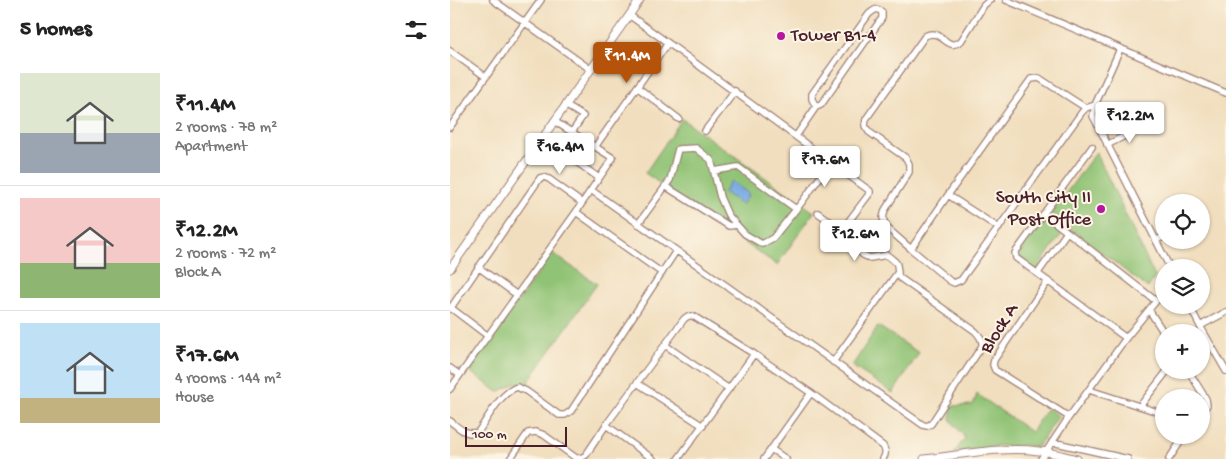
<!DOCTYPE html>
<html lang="en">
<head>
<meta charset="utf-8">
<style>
  :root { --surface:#fff; --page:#f2f2f2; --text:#222; --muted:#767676; --line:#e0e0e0; --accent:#b45309 }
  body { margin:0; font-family:"Gochi Hand",sans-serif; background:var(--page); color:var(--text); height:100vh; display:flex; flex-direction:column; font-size:19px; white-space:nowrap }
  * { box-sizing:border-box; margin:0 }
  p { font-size:16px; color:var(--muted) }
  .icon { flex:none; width:28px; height:28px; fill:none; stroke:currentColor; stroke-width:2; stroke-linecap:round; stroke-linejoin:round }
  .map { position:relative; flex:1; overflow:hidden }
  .sheet { display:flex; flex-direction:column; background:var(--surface); width:450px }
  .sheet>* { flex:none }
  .tools { position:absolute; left:705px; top:194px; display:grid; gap:10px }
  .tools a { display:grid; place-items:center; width:55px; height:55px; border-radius:50%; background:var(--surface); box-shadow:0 1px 4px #0004; font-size:25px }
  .scale { position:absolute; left:15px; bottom:12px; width:102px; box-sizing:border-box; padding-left:5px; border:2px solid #4a1f2b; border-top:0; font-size:14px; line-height:18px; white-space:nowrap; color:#4a1f2b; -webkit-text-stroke:4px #fcf5e5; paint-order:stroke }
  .price { position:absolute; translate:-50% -42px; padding:0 11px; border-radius:5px; background:#fff; color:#222; font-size:16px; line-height:32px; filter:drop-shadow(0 1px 2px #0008) }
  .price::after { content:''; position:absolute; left:50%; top:30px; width:15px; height:11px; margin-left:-8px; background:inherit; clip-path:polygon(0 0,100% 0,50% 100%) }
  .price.on { background:var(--accent); color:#fff }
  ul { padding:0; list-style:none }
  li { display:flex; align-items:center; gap:15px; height:125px; padding:0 20px }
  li+li { border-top:1px solid var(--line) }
  li span { display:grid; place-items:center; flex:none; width:140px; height:100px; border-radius:0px; color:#555 }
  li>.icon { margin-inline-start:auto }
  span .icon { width:60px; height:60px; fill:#fffc; stroke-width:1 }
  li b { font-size:21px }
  h2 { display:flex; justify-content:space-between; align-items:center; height:60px; padding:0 20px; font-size:21px }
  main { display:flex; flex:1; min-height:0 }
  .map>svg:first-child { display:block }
  .green { fill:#90c374; stroke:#6d7150 }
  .water { fill:#78aae4; stroke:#616488 }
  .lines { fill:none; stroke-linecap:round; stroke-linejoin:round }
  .minor-casing { stroke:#9e7e74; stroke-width:8 }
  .tertiary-casing { stroke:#9e7e74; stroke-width:9 }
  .minor { stroke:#fff; stroke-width:5.5 }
  .tertiary { stroke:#fff; stroke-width:7 }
  .poi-dot { fill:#b5179e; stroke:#fcf5e5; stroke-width:2 }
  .labels { text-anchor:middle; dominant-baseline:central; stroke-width:4; stroke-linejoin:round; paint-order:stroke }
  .poi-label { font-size:19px; fill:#4a1f2b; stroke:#fcf5e5; text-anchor:start }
  .street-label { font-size:19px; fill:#4a1f2b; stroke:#fcf5e5 }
</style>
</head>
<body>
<main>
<section class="sheet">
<h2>5 homes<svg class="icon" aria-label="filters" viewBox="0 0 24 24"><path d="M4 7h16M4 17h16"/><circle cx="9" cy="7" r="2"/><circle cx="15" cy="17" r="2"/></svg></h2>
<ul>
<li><span style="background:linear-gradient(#dfe7d0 60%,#9aa5b1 0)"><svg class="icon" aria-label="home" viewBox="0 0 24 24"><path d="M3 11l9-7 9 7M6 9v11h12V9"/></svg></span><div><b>₹11.4M</b><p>2 rooms · 78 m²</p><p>Apartment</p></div></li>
<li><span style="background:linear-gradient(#f6c9c9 65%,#8fb573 0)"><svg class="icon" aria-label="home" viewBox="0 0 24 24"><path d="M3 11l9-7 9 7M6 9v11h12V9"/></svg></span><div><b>₹12.2M</b><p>2 rooms · 72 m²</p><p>Block A</p></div></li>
<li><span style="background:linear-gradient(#bfe0f5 75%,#c2b280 0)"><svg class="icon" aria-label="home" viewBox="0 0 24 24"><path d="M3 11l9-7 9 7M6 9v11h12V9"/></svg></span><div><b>₹17.6M</b><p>4 rooms · 144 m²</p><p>House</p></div></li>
</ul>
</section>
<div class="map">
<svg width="776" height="459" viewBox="0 0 776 459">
  <rect width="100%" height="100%" fill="#fcf5e5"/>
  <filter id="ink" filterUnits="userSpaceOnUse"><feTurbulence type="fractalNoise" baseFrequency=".02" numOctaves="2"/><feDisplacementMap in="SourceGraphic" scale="10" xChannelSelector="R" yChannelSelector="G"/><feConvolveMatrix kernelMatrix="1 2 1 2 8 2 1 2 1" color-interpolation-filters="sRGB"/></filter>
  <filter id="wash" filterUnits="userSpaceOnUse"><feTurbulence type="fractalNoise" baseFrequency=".0096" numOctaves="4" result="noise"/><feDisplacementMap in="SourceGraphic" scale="20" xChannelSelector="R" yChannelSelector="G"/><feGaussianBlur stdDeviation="1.12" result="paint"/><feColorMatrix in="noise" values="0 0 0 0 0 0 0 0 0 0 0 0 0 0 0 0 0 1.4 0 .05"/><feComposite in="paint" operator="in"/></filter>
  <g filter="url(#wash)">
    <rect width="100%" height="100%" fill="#f1debe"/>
    <!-- green -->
    <path class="green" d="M 232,119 L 364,212 L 327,265 L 195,173 Z
      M 646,152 L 705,277 L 698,288 L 601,214 Z
      M 594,218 L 613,232 L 586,270 L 567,256 Z
      M 102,253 L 147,284 L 74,388 L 66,383 L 48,392 L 19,371 Z
      M 428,326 L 469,353 L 443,393 L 402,366 Z
      M 527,394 L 581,432 L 597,408 L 609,416 L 588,446 L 547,446 L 504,453 L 515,438 L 500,419 L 502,406 L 523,405 Z"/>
    <!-- water -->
    <path class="water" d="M 281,181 L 299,194 L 292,205 L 274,192 Z"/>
  </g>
  <g filter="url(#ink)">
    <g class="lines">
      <defs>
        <path id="minor" d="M 43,0 L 140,69
          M 540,0 L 534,5 L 511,41 C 496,53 493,27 475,36 L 416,119 L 415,126 L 419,132 L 456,158 L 459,164 L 459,172 L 435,210 L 433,218 L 436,227 L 461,249 L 500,281 L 504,283 L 511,280 L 632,112 L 636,108 L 645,105
          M 556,0 L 776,93
          M 179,15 L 218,43 L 420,191 L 420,193 L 392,230
          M 670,49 L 645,105 L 643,116 L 720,268
          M 0,51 L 36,77
          M 187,87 L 229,119
          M 115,105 L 133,116 L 122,132
          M 104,121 L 163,158 L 141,190
          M 0,127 L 91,0
          M 255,131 L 285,91
          M 346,136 L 366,107 L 371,105 L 432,18 L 432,12 C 427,7 424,10 419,14 L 362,94 L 362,99 L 366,107
          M 92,137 L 149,178
          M 657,145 L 694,126
          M 145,147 L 218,43
          M 642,147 L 565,253 L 566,258 L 676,338
          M 264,171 L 288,167 L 346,209
          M 215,186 L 279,226 L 287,225
          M 498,195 L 549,228
          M 188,224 L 220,180 L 228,149 L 246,148 L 261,160 L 270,197 L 278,215 L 295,234 L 312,244 L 323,238 L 352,202 L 381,162
          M 706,240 L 714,237
          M 461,249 L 498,195 L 581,79 L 589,78 L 636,108
          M 28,267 L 67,295
          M 212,273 L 126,212 L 141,190 C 251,269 362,347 473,425 L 477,426 L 481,424 L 532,346 C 533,340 530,336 525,331 L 450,278 L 448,275 C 447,261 448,264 437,255 L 420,258 L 413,255 L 399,241 L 392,230 L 368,213
          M 588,273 L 617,232
          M 598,281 L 544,360 L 543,365 L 545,370 L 619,417
          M 739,305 L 750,326
          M 1,308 L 38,336
          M 0,309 L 90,178 L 94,177 L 99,179 L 132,203
          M 699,310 L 714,333
          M 776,312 L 750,326 L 776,371
          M 215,345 L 279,389
          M 383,362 L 448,272
          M 0,368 L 10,375
          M 738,370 L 756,399 L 757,405 L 751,413
          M 187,383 L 253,426
          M 0,389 L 126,212
          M 639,390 L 714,414
          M 690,406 L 718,370
          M 0,421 C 9,428 16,436 28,432 C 38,418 50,393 67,387 L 76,391 L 109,415 L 115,415 L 121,411 L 226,251
          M 156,425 L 203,459
          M 602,442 L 678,459
          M 321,449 L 336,459
          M 60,459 L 78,433 L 86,432 L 94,435 L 126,458 L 131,458 L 136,455 L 156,425 L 234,319 L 238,316 L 243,316 L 304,354 L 361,393 L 433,446 C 436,451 436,454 433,459
          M 228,459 L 304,354
          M 314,459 L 361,393
          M 591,459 L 619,417 L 676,338 L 706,301 L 633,244 L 594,214
          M 719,459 L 735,435"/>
        <path id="tertiary" d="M 0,269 L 190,0
          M 474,459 C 511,455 552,446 589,451 C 602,452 614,456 627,459"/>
      </defs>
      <!-- minor casing -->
      <use href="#minor" class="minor-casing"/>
      <!-- tertiary casing -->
      <use href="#tertiary" class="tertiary-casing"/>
      <!-- minor -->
      <use href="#minor" class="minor"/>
      <!-- tertiary -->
      <use href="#tertiary" class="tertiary"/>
    </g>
  </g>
  <!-- markers -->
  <g class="poi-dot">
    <circle cx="331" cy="36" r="5"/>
    <circle cx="651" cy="209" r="5"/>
  </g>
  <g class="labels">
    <!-- poi labels -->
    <g class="poi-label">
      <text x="341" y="36">Tower B1-4</text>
      <text x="641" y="198" text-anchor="end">South City II<tspan x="641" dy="22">Post Office</tspan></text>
    </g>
    <!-- street labels -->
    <g class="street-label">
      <text transform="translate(550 329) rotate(-58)">Block A</text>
    </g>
  </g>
</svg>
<div class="tools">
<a><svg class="icon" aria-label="locate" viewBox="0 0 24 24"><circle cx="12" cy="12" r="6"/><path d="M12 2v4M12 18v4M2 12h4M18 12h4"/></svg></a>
<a><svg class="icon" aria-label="layers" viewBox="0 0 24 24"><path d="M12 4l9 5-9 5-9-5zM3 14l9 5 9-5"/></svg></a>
<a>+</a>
<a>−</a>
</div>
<div class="scale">100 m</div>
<b class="price on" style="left:177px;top:84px">₹11.4M</b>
<b class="price" style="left:680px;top:144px">₹12.2M</b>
<b class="price" style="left:110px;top:175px">₹16.4M</b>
<b class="price" style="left:375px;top:188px">₹17.6M</b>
<b class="price" style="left:405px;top:262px">₹12.6M</b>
</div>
</main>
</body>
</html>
